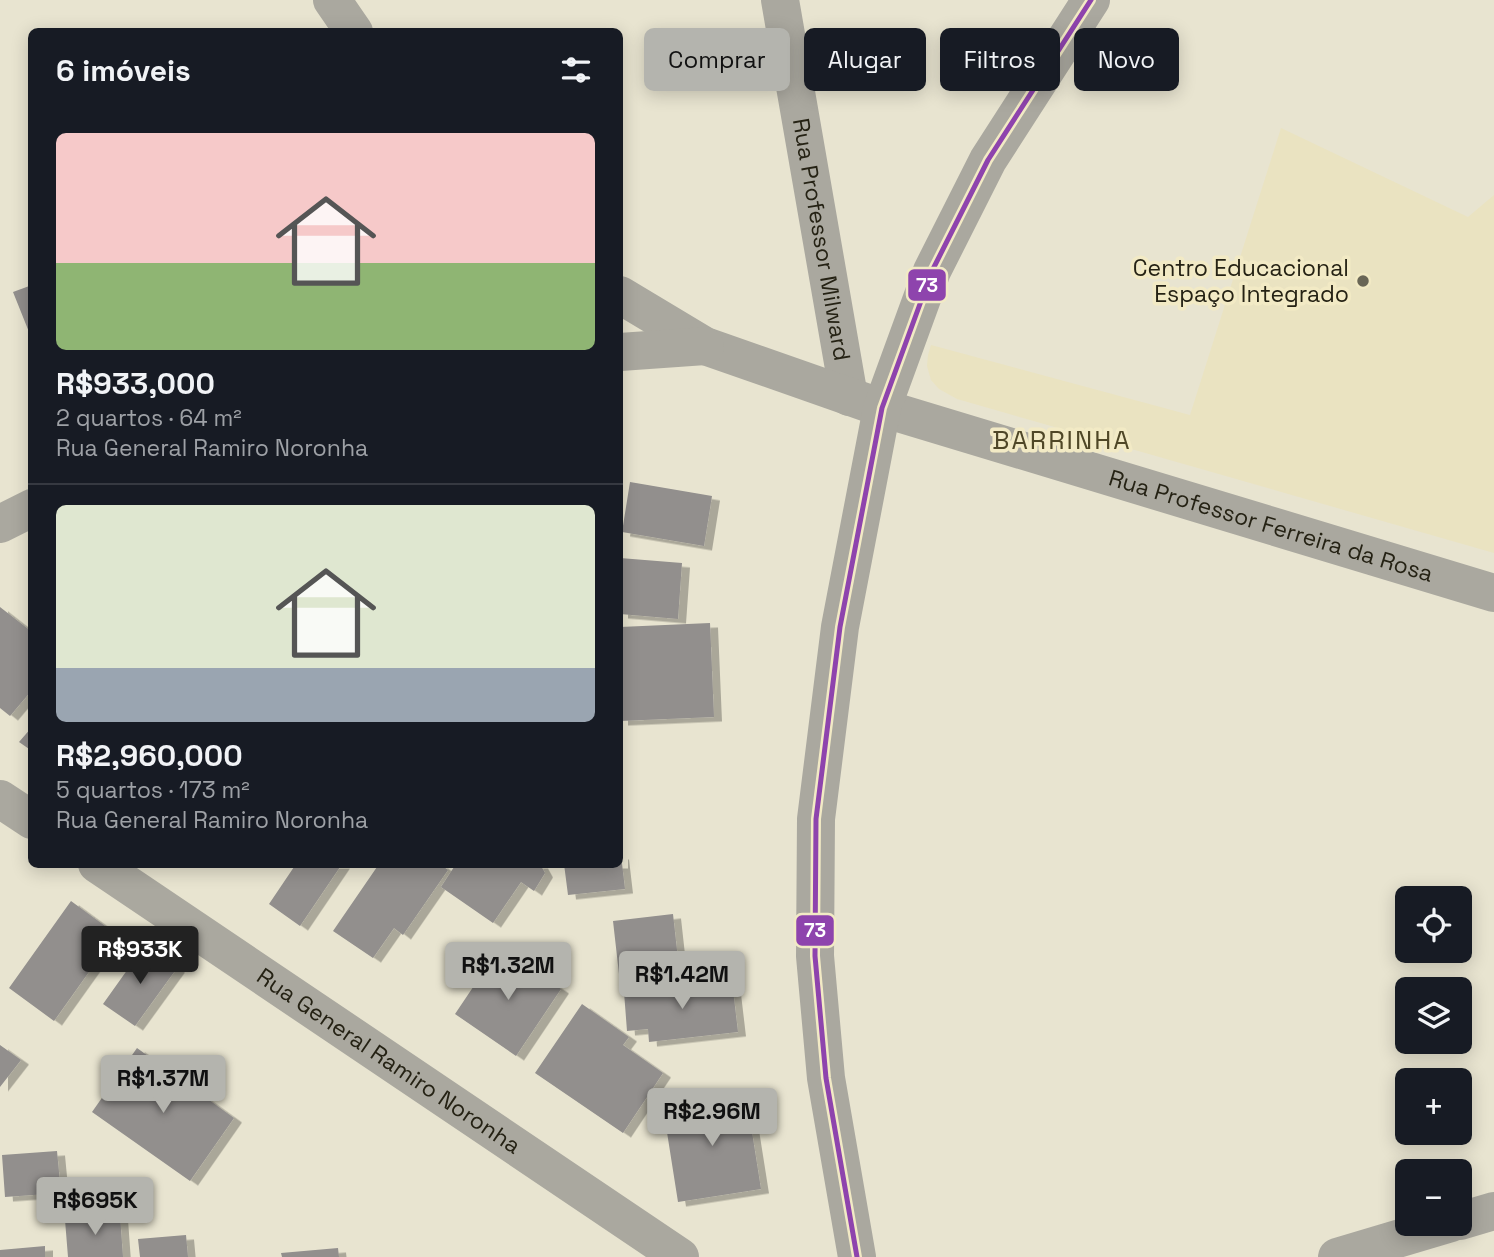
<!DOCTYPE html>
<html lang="pt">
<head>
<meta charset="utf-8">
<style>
  :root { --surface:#171b24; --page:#20242c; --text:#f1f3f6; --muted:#9ea1a6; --line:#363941; --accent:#b4b4ae }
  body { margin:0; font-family:"Space Grotesk",sans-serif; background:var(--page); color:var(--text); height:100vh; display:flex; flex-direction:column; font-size:26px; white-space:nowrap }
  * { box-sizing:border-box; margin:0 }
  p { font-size:23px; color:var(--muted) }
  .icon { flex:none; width:38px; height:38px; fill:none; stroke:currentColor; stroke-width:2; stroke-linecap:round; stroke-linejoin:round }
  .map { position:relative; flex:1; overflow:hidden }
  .side { position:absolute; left:28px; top:28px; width:595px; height:840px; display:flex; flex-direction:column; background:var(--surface); border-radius:10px; box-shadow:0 4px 18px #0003 }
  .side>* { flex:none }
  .banner { position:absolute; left:644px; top:28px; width:665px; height:63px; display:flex; gap:14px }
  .tools { position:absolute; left:1395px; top:886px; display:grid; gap:14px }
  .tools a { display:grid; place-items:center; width:77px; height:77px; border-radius:10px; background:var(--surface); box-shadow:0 4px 18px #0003; font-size:35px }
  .price { position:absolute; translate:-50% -60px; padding:0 16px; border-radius:7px; background:var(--accent); color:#111; font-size:23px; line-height:46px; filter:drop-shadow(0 2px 4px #0008) }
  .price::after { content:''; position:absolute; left:50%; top:42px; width:21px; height:16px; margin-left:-10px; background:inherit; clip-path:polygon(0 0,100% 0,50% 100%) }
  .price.selected { background:#222; color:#fff }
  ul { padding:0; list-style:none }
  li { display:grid; align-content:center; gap:14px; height:371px; padding:0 28px }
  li+li { border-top:2px solid var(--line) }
  li span { display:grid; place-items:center; height:217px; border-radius:10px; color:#555 }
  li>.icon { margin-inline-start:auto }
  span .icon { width:126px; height:126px; fill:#fffc; stroke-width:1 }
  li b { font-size:30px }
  h2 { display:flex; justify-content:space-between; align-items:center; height:84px; padding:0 28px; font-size:30px }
  .chip { padding:0 24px; border-radius:10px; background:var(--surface); box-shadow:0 4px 18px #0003; font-size:24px; line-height:63px }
  .chip.selected { background:var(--accent); color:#111 }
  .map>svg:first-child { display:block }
  .built { fill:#eae3c1 }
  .building { fill:#928f8d; filter:url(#shadow) }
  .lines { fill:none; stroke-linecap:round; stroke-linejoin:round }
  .minor { stroke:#aaa89f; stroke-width:38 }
  .bus-1-casing { stroke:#f2eac5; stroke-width:10 }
  .bus-1 { stroke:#8e44ad; stroke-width:5 }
  .poi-dot { fill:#696656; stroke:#f2eac5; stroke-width:2.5 }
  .labels { text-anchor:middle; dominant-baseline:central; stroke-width:7; stroke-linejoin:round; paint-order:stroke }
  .street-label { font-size:23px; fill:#252214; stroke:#f2eac5 }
  .poi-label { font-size:23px; fill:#252214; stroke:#f2eac5; text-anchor:end }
  .quarter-label { font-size:26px; letter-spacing:2px; fill:#4f4727; stroke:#f2eac5 }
  .line-badge { stroke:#f2eac5; stroke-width:2.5 }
  .badge-label { font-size:19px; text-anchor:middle; font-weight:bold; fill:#fff }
</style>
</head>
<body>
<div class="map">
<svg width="1494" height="1257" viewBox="0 0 1494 1257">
  <defs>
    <filter id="shadow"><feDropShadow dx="8" dy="4.5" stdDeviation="0" flood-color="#0004"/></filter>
  </defs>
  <rect width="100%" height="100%" fill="#e8e4d0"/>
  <!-- built -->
  <path class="built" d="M 1281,128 L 1468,217 L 1494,195 L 1494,553 L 957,399 L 939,389 L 931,380 L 927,366 L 928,355 L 931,345 L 1190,415 Z"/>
  <!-- building -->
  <path class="building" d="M 32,285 L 32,337 L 31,337 L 13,292 Z
    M 630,482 L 712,496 L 704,546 L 622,532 Z
    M 620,558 L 682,563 L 678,619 L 620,614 Z
    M 0,607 L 32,632 L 32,690 L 10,716 L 0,708 Z
    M 710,623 L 714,717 L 620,721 L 620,627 Z
    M 32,727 L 32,751 L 19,742 Z
    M 620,855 L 621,855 L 625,889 L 568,895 L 564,864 L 620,864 Z
    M 296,864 L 342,864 L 300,926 L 269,904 Z
    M 379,864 L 440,864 L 448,870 L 403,935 L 394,928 L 373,958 L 333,931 Z
    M 456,864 L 540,864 L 545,873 L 534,891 L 521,882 L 493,923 L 441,887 Z
    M 71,901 L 116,934 L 54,1021 L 9,988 Z
    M 673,914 L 679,968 L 619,974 L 613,921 Z
    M 145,945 L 177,968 L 135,1026 L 103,1004 Z
    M 500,947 L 561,989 L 516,1056 L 455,1014 Z
    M 732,981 L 738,1032 L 649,1042 L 648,1029 L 627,1031 L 624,992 Z
    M 582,1004 L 629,1037 L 623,1045 L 663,1073 L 623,1133 L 535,1073 Z
    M 0,1045 L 21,1060 L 0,1087 Z
    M 137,1048 L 234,1118 L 190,1181 L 92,1112 Z
    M 746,1094 L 761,1189 L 678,1202 L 663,1107 Z
    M 57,1151 L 61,1193 L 5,1197 L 2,1155 Z
    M 120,1215 L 123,1257 L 68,1257 L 65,1220 Z
    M 186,1235 L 188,1257 L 140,1257 L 138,1239 Z
    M 45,1246 L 45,1257 L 0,1257 L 0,1250 Z
    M 338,1248 L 339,1257 L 282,1257 L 281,1253 Z"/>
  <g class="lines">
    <!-- minor -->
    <g class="minor">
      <path d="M 332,0 L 354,32"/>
      <path id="s1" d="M 780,0 L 849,397"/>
      <path id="s2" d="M 620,295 L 705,346 L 882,408 L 1494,593"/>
      <path d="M 620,352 L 705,346"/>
      <path d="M 0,524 L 32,508"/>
      <path d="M 0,799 L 32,820"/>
      <path id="s3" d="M 97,864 L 680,1257"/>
      <path d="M 1460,1221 L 1494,1211"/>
      <path d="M 857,1257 L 826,1078 L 815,956 L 816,819 L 840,627 L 882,408 L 932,271 L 988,160 L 1091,0"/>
      <path d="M 1337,1257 L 1451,1223"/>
    </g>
    <defs>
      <path id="bus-1" d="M 857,1257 L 826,1078 L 815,956 L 816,819 L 840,627 L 882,408 L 932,271 L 988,160 L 1091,0"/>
    </defs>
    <!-- bus-1 casing -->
    <use href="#bus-1" class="bus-1-casing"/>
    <!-- bus-1 -->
    <use href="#bus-1" class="bus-1"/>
  </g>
  <!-- markers -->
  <circle class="poi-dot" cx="1363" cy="281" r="7"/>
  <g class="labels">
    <!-- street labels -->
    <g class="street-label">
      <text stroke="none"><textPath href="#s1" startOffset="243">Rua Professor Milward</textPath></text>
      <text stroke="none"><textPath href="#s2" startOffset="693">Rua Professor Ferreira da Rosa</textPath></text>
      <text stroke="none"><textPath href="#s3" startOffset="352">Rua General Ramiro Noronha</textPath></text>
    </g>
    <!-- poi labels -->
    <g class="poi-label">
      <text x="1349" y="268">Centro Educacional<tspan x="1349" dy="26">Espaço Integrado</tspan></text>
    </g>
    <!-- quarter labels -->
    <g class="quarter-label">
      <text x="1062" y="440">BARRINHA</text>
    </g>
  </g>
  <g class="line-badge">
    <rect x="907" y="268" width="40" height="34" rx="7" fill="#8e44ad"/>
    <rect x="795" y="914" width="40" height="33" rx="7" fill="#8e44ad"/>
  </g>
  <g class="badge-label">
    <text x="927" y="292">73</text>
    <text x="815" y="937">73</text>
  </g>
</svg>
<div class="tools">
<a><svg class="icon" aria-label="locate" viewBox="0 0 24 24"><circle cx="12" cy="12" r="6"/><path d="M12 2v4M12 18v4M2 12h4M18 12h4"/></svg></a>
<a><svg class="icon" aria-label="layers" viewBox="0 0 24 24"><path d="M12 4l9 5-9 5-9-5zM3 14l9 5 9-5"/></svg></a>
<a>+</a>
<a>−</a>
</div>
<b class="price selected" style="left:140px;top:986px">R$933K</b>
<b class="price" style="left:508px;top:1002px">R$1.32M</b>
<b class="price" style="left:682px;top:1011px">R$1.42M</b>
<b class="price" style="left:163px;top:1115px">R$1.37M</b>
<b class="price" style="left:712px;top:1148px">R$2.96M</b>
<b class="price" style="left:95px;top:1237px">R$695K</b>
<div class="banner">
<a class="chip selected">Comprar</a>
<a class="chip">Alugar</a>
<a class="chip">Filtros</a>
<a class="chip">Novo</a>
</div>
<section class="side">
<h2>6 imóveis<svg class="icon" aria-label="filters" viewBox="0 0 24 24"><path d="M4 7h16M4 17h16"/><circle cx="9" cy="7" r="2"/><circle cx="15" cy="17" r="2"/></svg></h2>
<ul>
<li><span style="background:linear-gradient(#f6c9c9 60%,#8fb573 0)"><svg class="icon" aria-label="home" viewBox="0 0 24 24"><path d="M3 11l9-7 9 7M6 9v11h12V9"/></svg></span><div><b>R$933,000</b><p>2 quartos · 64 m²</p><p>Rua General Ramiro Noronha</p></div></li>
<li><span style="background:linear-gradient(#dfe7d0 75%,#9aa5b1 0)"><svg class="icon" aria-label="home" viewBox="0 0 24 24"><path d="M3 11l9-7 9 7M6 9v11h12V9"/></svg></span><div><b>R$2,960,000</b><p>5 quartos · 173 m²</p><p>Rua General Ramiro Noronha</p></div></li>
</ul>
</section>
</div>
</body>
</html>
